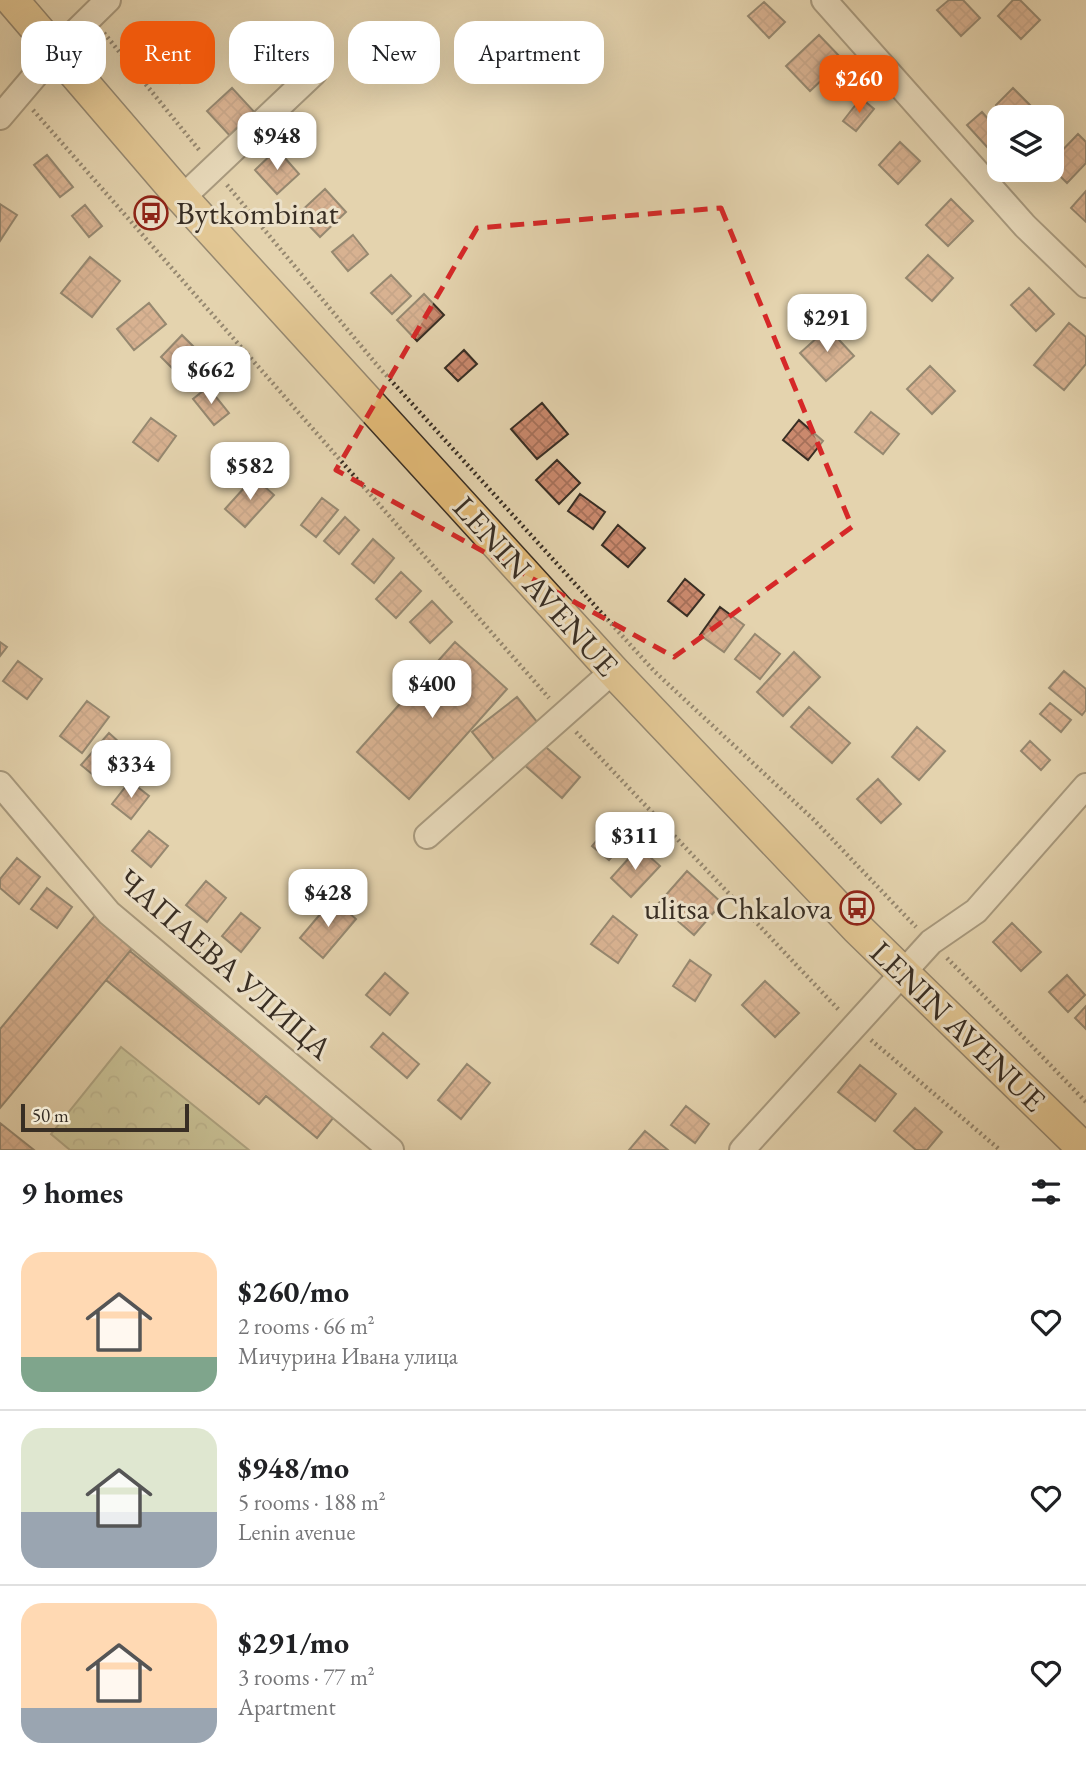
<!DOCTYPE html>
<html lang="en">
<head>
<meta charset="utf-8">
<style>
  :root { --surface:#fff; --page:#f6f6f6; --text:#202124; --muted:#757577; --line:#e0e0e0; --accent:#ea580c }
  body { margin:0; font-family:"EB Garamond",serif; background:var(--page); color:var(--text); height:100vh; display:flex; flex-direction:column; font-size:26px; white-space:nowrap }
  * { box-sizing:border-box; margin:0 }
  p { font-size:23px; color:var(--muted) }
  .icon { flex:none; width:38px; height:38px; fill:none; stroke:currentColor; stroke-width:2; stroke-linecap:round; stroke-linejoin:round }
  .map { position:relative; height:1150px; overflow:hidden }
  .drawer { display:flex; flex-direction:column; background:var(--surface); flex:1 }
  .drawer>* { flex:none }
  .guide { position:absolute; left:21px; top:21px; width:700px; height:63px; display:flex; gap:14px }
  .tools { position:absolute; left:987px; top:105px; display:grid; gap:14px }
  .tools a { display:grid; place-items:center; width:77px; height:77px; border-radius:14px; background:var(--surface); box-shadow:0 7px 28px #0002; font-size:35px }
  .scale { position:absolute; left:21px; bottom:18px; width:168px; box-sizing:border-box; padding-left:7px; border:4px solid #382e24; border-top:0; font-size:19px; line-height:24px; white-space:nowrap; color:#382e24; -webkit-text-stroke:5px #ede2ca; paint-order:stroke }
  .price { position:absolute; translate:-50% -60px; padding:0 16px; border-radius:14px; background:#fff; color:#222; font-size:23px; line-height:46px; filter:drop-shadow(0 2px 4px #0008) }
  .price::after { content:''; position:absolute; left:50%; top:42px; width:21px; height:16px; margin-left:-10px; background:inherit; clip-path:polygon(0 0,100% 0,50% 100%) }
  .price.on { background:var(--accent); color:#fff }
  ul { padding:0; list-style:none }
  li { display:flex; align-items:center; gap:21px; height:175px; padding:0 21px }
  li+li { border-top:2px solid var(--line) }
  li span { display:grid; place-items:center; flex:none; width:196px; height:140px; border-radius:21px; color:#555 }
  li>.icon { margin-inline-start:auto }
  span .icon { width:84px; height:84px; fill:#fffc; stroke-width:1 }
  li b { font-size:30px }
  h2 { display:flex; justify-content:space-between; align-items:center; height:84px; padding:0 21px; font-size:30px }
  .tag { padding:0 24px; border-radius:21px; background:var(--surface); box-shadow:0 7px 28px #0002; font-size:24px; line-height:63px }
  .tag.on { background:var(--accent); color:#fff }
  .map>svg:first-child { display:block }
  .park { fill:url(#park-crowns); stroke:#767558; stroke-width:2 }
  .building { fill:url(#building-cross-hatch); stroke:#382e24; stroke-width:2 }
  .lines { fill:none; stroke-linecap:round; stroke-linejoin:round }
  .minor-casing { stroke:#635746; stroke-width:28 }
  .major-casing { stroke:#382e24; stroke-width:35 }
  .path { stroke:#382e24; stroke-width:4.5; stroke-dasharray:2 3.5; stroke-linecap:butt }
  .minor { stroke:#ede2ca; stroke-width:24 }
  .major { stroke:#e2ba77; stroke-width:32 }
  .marked { fill:none; stroke:#d62828; stroke-width:5; stroke-dasharray:14 9; stroke-linejoin:round }
  .labels { text-anchor:middle; dominant-baseline:central; stroke-width:6; stroke-linejoin:round; paint-order:stroke }
  .poi-label { font-size:32px; fill:#382e24; stroke:#ede2ca; text-anchor:start }
  .street-label { font-size:32px; fill:#382e24; stroke:#ede2ca }
</style>
</head>
<body>
<div class="map">
<svg width="1086" height="1150" viewBox="0 0 1086 1150">
  <defs>
    <pattern id="park-crowns" width="20" height="18" patternUnits="userSpaceOnUse" patternTransform="scale(1.75)"><rect width="20" height="18" fill="#b4bc8b"/><path d="M2 6a3 3 0 1 1 6 0M12 15a3 3 0 1 1 6 0" fill="none" stroke="#939971"/></pattern>
    <pattern id="building-cross-hatch" width="8" height="8" patternUnits="userSpaceOnUse" patternTransform="scale(1.75)"><rect width="8" height="8" fill="#ca896d"/><path d="M0 0l8 8M0 8l8-8" fill="none" stroke="#a57059"/></pattern>
  </defs>
  <rect width="100%" height="100%" fill="#e4d3ae"/>
  <filter id="stains"><feTurbulence type="fractalNoise" baseFrequency=".00286" numOctaves="4"/><feColorMatrix values="0 0 0 0 .2 0 0 0 0 .09 0 0 0 0 .02 0 0 0 .5 -.17"/></filter>
  <radialGradient id="worn" r=".72"><stop offset=".6" stop-color="#630" stop-opacity="0"/><stop offset="1" stop-color="#630" stop-opacity=".3"/></radialGradient>
  <!-- park -->
  <path class="park" d="M 121,1047 L 249,1150 L 70,1150 L 51,1134 Z"/>
  <!-- building -->
  <path class="building" d="M 949,0 L 963,0 L 980,18 L 961,36 L 937,10 Z
    M 1013,0 L 1020,0 L 1040,20 L 1021,39 L 998,16 Z
    M 764,2 L 785,22 L 769,38 L 748,16 Z
    M 819,35 L 843,60 L 810,91 L 786,66 Z
    M 185,41 L 204,62 L 180,83 L 161,63 Z
    M 232,88 L 258,116 L 233,139 L 207,111 Z
    M 1013,88 L 1031,106 L 1019,117 L 1006,117 L 996,105 Z
    M 861,98 L 874,109 L 856,131 L 843,121 Z
    M 982,112 L 999,131 L 999,138 L 988,148 L 967,125 Z
    M 1078,134 L 1086,142 L 1086,163 L 1067,183 L 1052,168 L 1052,161 Z
    M 900,142 L 920,161 L 898,184 L 879,165 Z
    M 277,149 L 299,174 L 277,194 L 255,170 Z
    M 47,155 L 73,187 L 60,197 L 34,165 Z
    M 325,189 L 346,212 L 320,237 L 298,214 Z
    M 1086,191 L 1086,222 L 1071,208 Z
    M 951,199 L 973,221 L 948,246 L 926,225 Z
    M 0,204 L 17,215 L 0,241 Z
    M 85,205 L 102,226 L 89,237 L 72,216 Z
    M 353,235 L 368,254 L 348,271 L 332,252 Z
    M 928,255 L 953,278 L 932,301 L 906,278 Z
    M 90,257 L 120,281 L 92,317 L 61,293 Z
    M 391,275 L 411,296 L 392,314 L 371,293 Z
    M 1029,288 L 1054,314 L 1036,331 L 1011,305 Z
    M 424,294 L 444,315 L 417,341 L 397,320 Z
    M 149,303 L 166,324 L 134,350 L 117,329 Z
    M 1069,323 L 1086,337 L 1086,364 L 1064,390 L 1034,365 Z
    M 828,328 L 854,356 L 826,381 L 800,353 Z
    M 182,335 L 197,350 L 176,372 L 161,357 Z
    M 464,350 L 477,364 L 458,381 L 445,368 Z
    M 930,366 L 955,391 L 932,414 L 907,389 Z
    M 208,387 L 229,413 L 214,425 L 193,399 Z
    M 542,403 L 568,434 L 537,459 L 511,429 Z
    M 871,412 L 899,434 L 883,454 L 855,432 Z
    M 151,418 L 176,436 L 158,461 L 133,442 Z
    M 799,420 L 823,441 L 808,460 L 783,440 Z
    M 557,460 L 580,483 L 559,504 L 536,480 Z
    M 254,477 L 274,495 L 245,527 L 225,509 Z
    M 580,494 L 605,512 L 593,529 L 568,511 Z
    M 322,498 L 338,510 L 316,537 L 301,525 Z
    M 345,517 L 359,530 L 339,554 L 324,541 Z
    M 618,525 L 645,548 L 628,567 L 602,545 Z
    M 373,539 L 394,558 L 374,583 L 352,564 Z
    M 401,572 L 421,591 L 396,618 L 376,599 Z
    M 685,579 L 704,595 L 687,616 L 668,601 Z
    M 432,601 L 452,622 L 430,643 L 410,622 Z
    M 720,607 L 744,625 L 724,652 L 700,635 Z
    M 755,634 L 780,654 L 760,679 L 735,659 Z
    M 0,642 L 7,647 L 0,656 Z
    M 455,642 L 507,689 L 409,799 L 357,752 Z
    M 794,652 L 820,677 L 783,716 L 757,692 Z
    M 18,661 L 42,679 L 27,699 L 3,681 Z
    M 1064,671 L 1086,689 L 1086,710 L 1082,715 L 1049,688 Z
    M 517,697 L 542,728 L 497,763 L 472,732 Z
    M 87,701 L 109,717 L 82,753 L 60,736 Z
    M 1050,703 L 1071,720 L 1061,732 L 1040,714 Z
    M 809,707 L 850,743 L 832,763 L 791,727 Z
    M 917,727 L 945,751 L 919,780 L 892,757 Z
    M 109,733 L 130,752 L 103,783 L 81,765 Z
    M 1030,741 L 1050,760 L 1041,770 L 1021,751 Z
    M 540,742 L 580,777 L 562,798 L 522,763 Z
    M 878,779 L 901,804 L 881,823 L 857,799 Z
    M 130,781 L 149,796 L 131,819 L 112,804 Z
    M 614,820 L 631,834 L 609,860 L 592,846 Z
    M 149,831 L 168,846 L 151,867 L 132,851 Z
    M 639,847 L 660,866 L 631,897 L 611,878 Z
    M 17,858 L 40,877 L 19,904 L 0,888 L 0,879 Z
    M 687,871 L 722,903 L 694,935 L 658,904 Z
    M 206,881 L 226,898 L 207,922 L 186,905 Z
    M 47,888 L 72,907 L 57,928 L 31,909 Z
    M 333,899 L 356,919 L 323,958 L 300,938 Z
    M 98,912 L 136,944 L 0,1108 L 0,1029 Z
    M 241,913 L 260,928 L 241,952 L 222,936 Z
    M 613,916 L 637,935 L 618,963 L 591,944 Z
    M 1012,923 L 1041,952 L 1021,971 L 993,942 Z
    M 130,951 L 334,1117 L 317,1138 L 266,1096 L 259,1104 L 106,980 Z
    M 690,960 L 711,975 L 695,1001 L 673,986 Z
    M 385,973 L 408,993 L 390,1015 L 366,995 Z
    M 1067,975 L 1085,995 L 1068,1012 L 1049,992 Z
    M 765,981 L 799,1013 L 775,1037 L 742,1005 Z
    M 1086,1006 L 1086,1029 L 1075,1018 Z
    M 383,1033 L 419,1064 L 407,1078 L 371,1047 Z
    M 467,1064 L 490,1083 L 461,1119 L 438,1100 Z
    M 860,1065 L 896,1094 L 875,1121 L 838,1092 Z
    M 686,1106 L 709,1124 L 695,1143 L 671,1125 Z
    M 915,1108 L 942,1132 L 927,1150 L 916,1150 L 894,1131 Z
    M 0,1123 L 34,1150 L 0,1150 Z
    M 645,1131 L 668,1150 L 629,1150 Z"/>
  <g class="lines">
    <defs>
      <path id="minor" d="M 824,0 L 1025,226 L 1086,285
        M 0,117 L 56,51 L 108,0
        M 182,198 L 314,73
        M 0,784 L 109,913 L 391,1150
        M 427,836 L 613,671
        M 742,1150 L 931,942 L 976,911 L 1086,786"/>
      <path id="major" d="M 12,0 L 182,198 L 613,671 L 857,928 L 1085,1150"/>
    </defs>
    <!-- minor casing -->
    <use href="#minor" class="minor-casing"/>
    <!-- major casing -->
    <use href="#major" class="major-casing"/>
    <!-- path -->
    <path class="path" d="M 104,33 L 200,151
      M 33,110 L 549,698
      M 227,185 L 377,365 L 654,671 L 813,819 L 916,927
      M 576,732 L 839,1010
      M 947,958 L 1086,1102
      M 871,1040 L 1000,1150"/>
    <!-- minor -->
    <use href="#minor" class="minor"/>
    <!-- major -->
    <use href="#major" class="major"/>
  </g>
  <!-- marked area -->
  <path d="M0 0H1086V1150H0ZM 721,208 L 852,527 L 674,657 L 336,470 L 477,228 Z" fill="#e4d3ae" fill-opacity=".55" fill-rule="evenodd"/>
  <path class="marked" d="M 721,208 L 852,527 L 674,657 L 336,470 L 477,228 Z"/>
  <!-- icons -->
  <defs>
    <symbol id="bus-ring" viewBox="-11 -11 22 22"><circle r="9.5" fill="#ede2ca" stroke="#8f2418" stroke-width="1.5"/><path d="M-5-6H5V4H4V6H2V4H-2V6H-4V4H-5ZM-3.5-4V0h7V-4ZM-3.5 1.2v1.5H-2V1.2ZM2 1.2v1.5H3.5V1.2Z" fill="#8f2418"/></symbol>
  </defs>
  <g fill-rule="evenodd">
    <use href="#bus-ring" x="132" y="194" width="38" height="38"/>
    <use href="#bus-ring" x="838" y="889" width="38" height="38"/>
  </g>
  <g class="labels">
    <!-- poi labels -->
    <g class="poi-label">
      <text x="176" y="213">Bytkombinat</text>
      <text x="832" y="908" text-anchor="end">ulitsa Chkalova</text>
    </g>
    <!-- street labels -->
    <g class="street-label">
      <text transform="translate(536 586) rotate(48)">LENIN AVENUE</text>
      <text transform="translate(225 964) rotate(41)">ЧАПАЕВА УЛИЦА</text>
      <text transform="translate(958 1026) rotate(44)">LENIN AVENUE</text>
    </g>
  </g>
  <rect width="100%" height="100%" filter="url(#stains)"/>
  <rect width="100%" height="100%" fill="url(#worn)"/>
</svg>
<div class="tools">
<a><svg class="icon" aria-label="layers" viewBox="0 0 24 24"><path d="M12 4l9 5-9 5-9-5zM3 14l9 5 9-5"/></svg></a>
</div>
<div class="scale">50 m</div>
<b class="price on" style="left:859px;top:115px">$260</b>
<b class="price" style="left:277px;top:172px">$948</b>
<b class="price" style="left:827px;top:354px">$291</b>
<b class="price" style="left:211px;top:406px">$662</b>
<b class="price" style="left:250px;top:502px">$582</b>
<b class="price" style="left:432px;top:720px">$400</b>
<b class="price" style="left:131px;top:800px">$334</b>
<b class="price" style="left:635px;top:872px">$311</b>
<b class="price" style="left:328px;top:929px">$428</b>
<div class="guide">
<a class="tag">Buy</a>
<a class="tag on">Rent</a>
<a class="tag">Filters</a>
<a class="tag">New</a>
<a class="tag">Apartment</a>
</div>
</div>
<section class="drawer">
<h2>9 homes<svg class="icon" aria-label="filters" viewBox="0 0 24 24"><path d="M4 7h16M4 17h16"/><circle cx="9" cy="7" r="2"/><circle cx="15" cy="17" r="2"/></svg></h2>
<ul>
<li><span style="background:linear-gradient(#ffd9b3 75%,#7fa58c 0)"><svg class="icon" aria-label="home" viewBox="0 0 24 24"><path d="M3 11l9-7 9 7M6 9v11h12V9"/></svg></span><div><b>$260/mo</b><p>2 rooms · 66 m²</p><p>Мичурина Ивана улица</p></div><svg class="icon" aria-label="heart" viewBox="0 0 24 24"><path d="M12 20l-8-8c-3-5 5-10 8-4 3-6 11-1 8 4z"/></svg></li>
<li><span style="background:linear-gradient(#dfe7d0 60%,#9aa5b1 0)"><svg class="icon" aria-label="home" viewBox="0 0 24 24"><path d="M3 11l9-7 9 7M6 9v11h12V9"/></svg></span><div><b>$948/mo</b><p>5 rooms · 188 m²</p><p>Lenin avenue</p></div><svg class="icon" aria-label="heart" viewBox="0 0 24 24"><path d="M12 20l-8-8c-3-5 5-10 8-4 3-6 11-1 8 4z"/></svg></li>
<li><span style="background:linear-gradient(#ffd9b3 75%,#9aa5b1 0)"><svg class="icon" aria-label="home" viewBox="0 0 24 24"><path d="M3 11l9-7 9 7M6 9v11h12V9"/></svg></span><div><b>$291/mo</b><p>3 rooms · 77 m²</p><p>Apartment</p></div><svg class="icon" aria-label="heart" viewBox="0 0 24 24"><path d="M12 20l-8-8c-3-5 5-10 8-4 3-6 11-1 8 4z"/></svg></li>
</ul>
</section>
</body>
</html>
